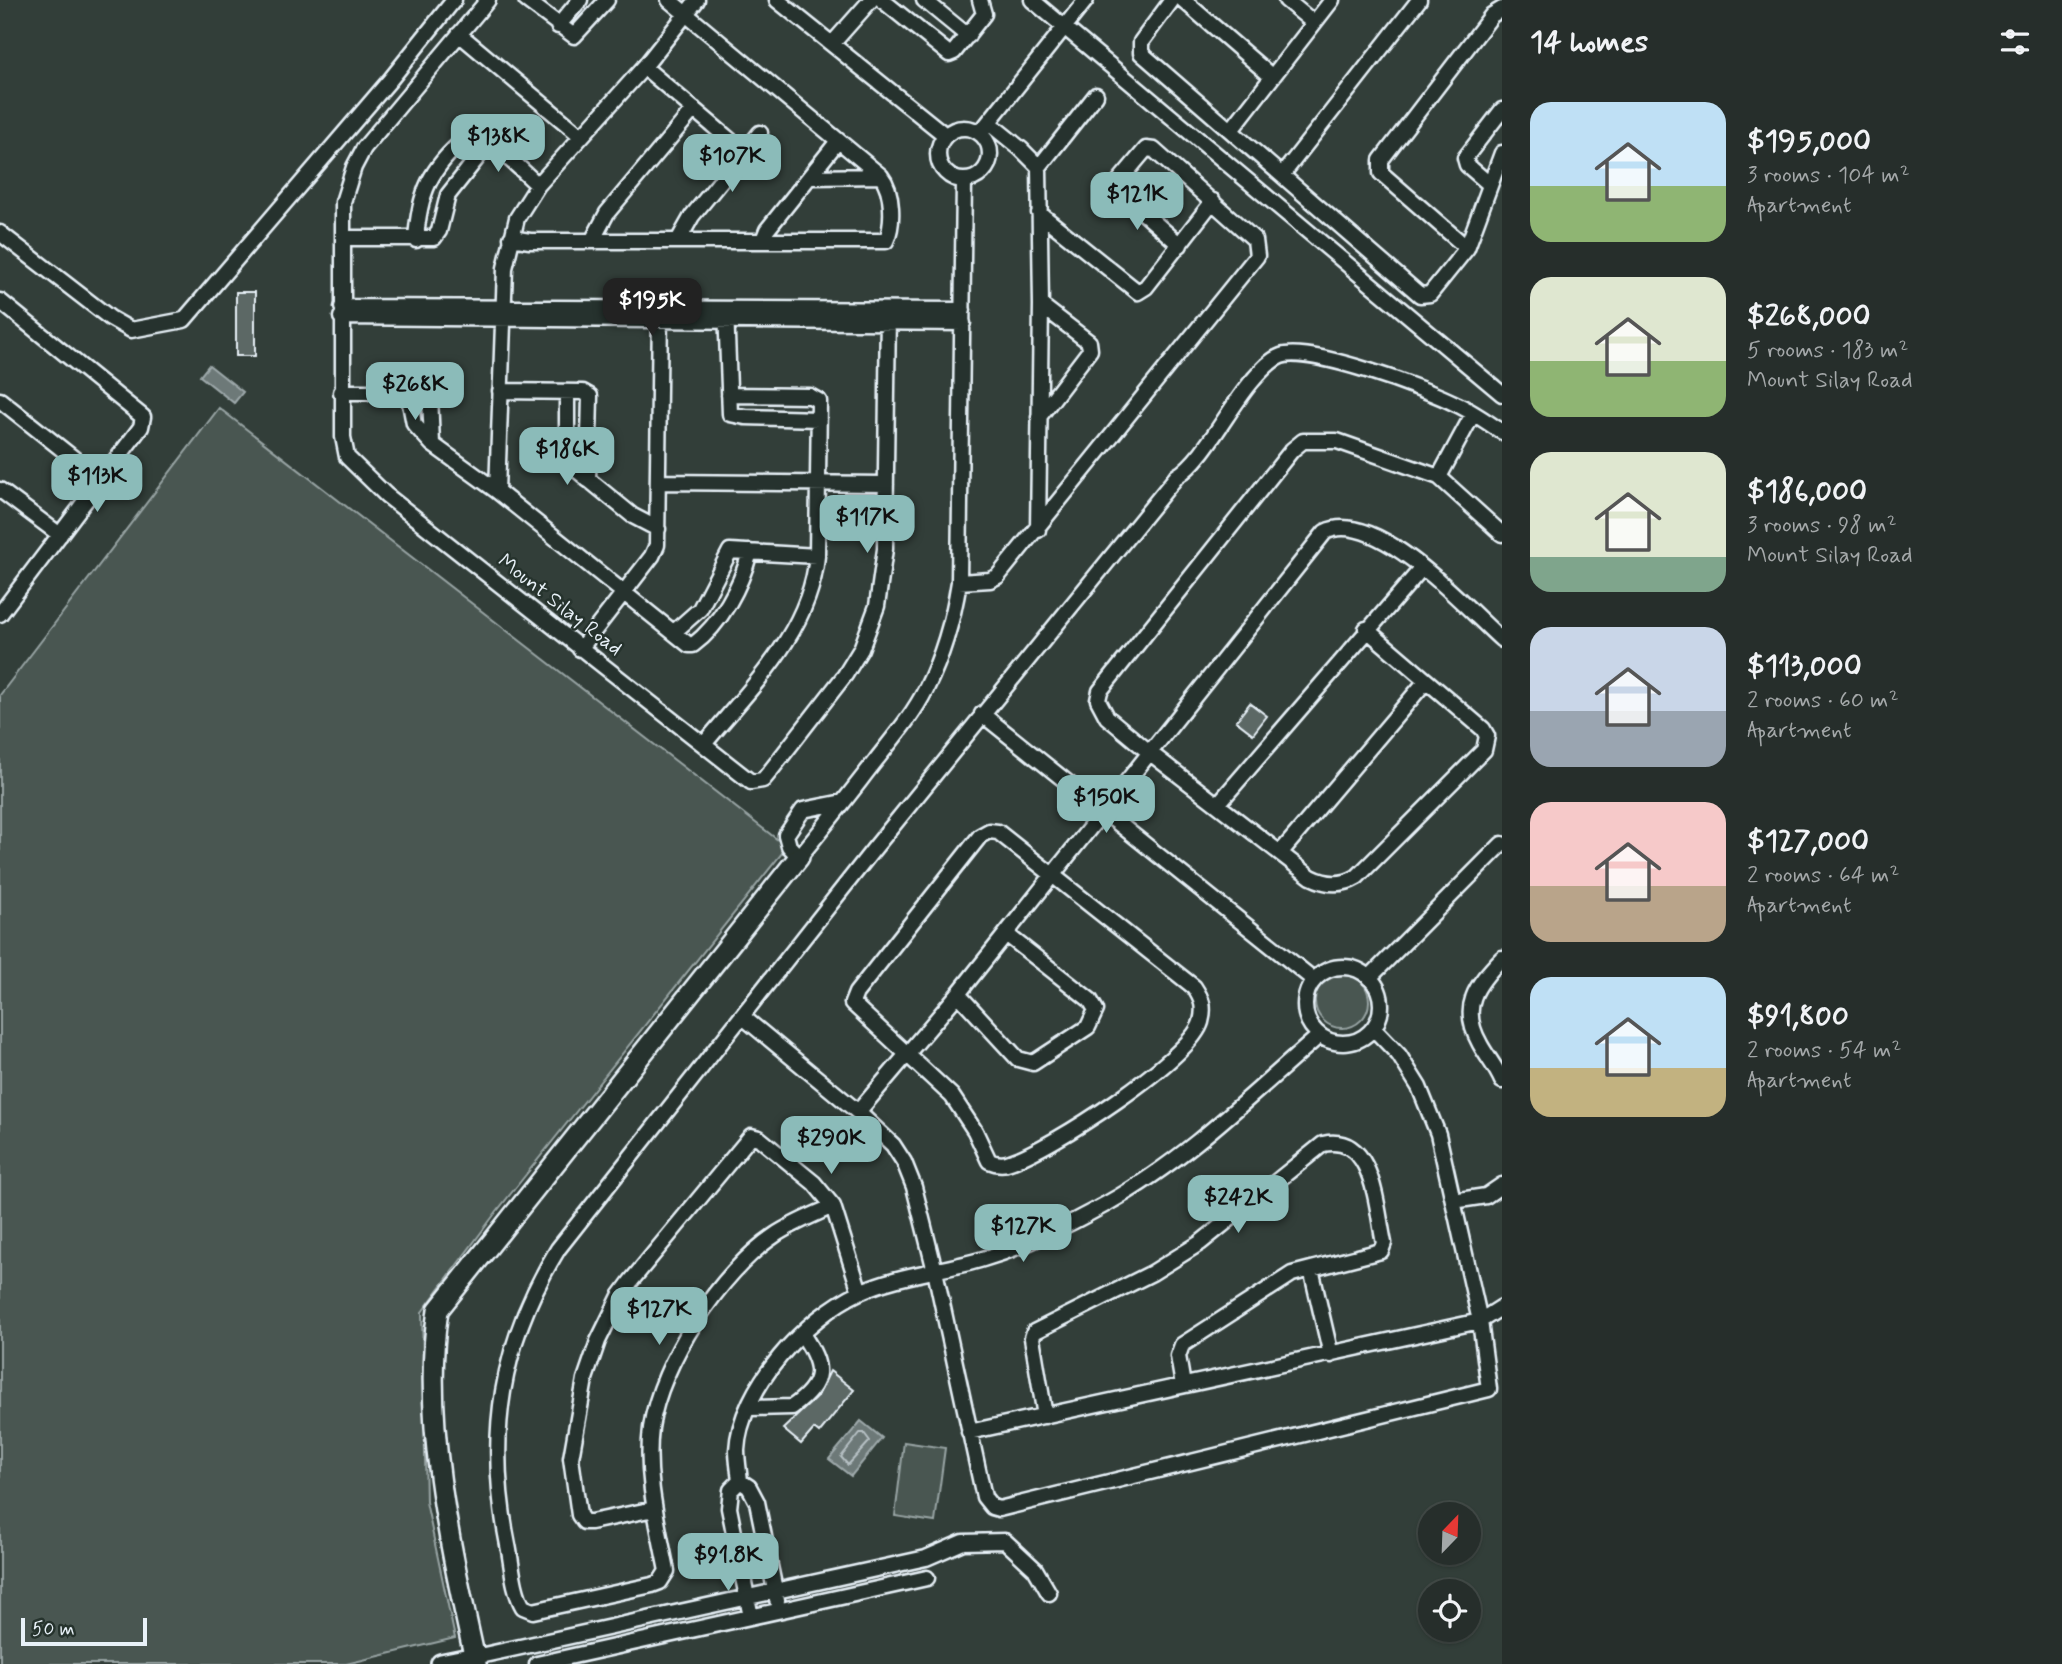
<!DOCTYPE html>
<html lang="en">
<head>
<meta charset="utf-8">
<style>
  :root { --surface:#262e2b; --page:#2e3633; --text:#f1f3f6; --muted:#a4a8a9; --line:#424a47; --accent:#8bbbb9 }
  body { margin:0; font-family:Mynerve,sans-serif; background:var(--page); color:var(--text); height:100vh; display:flex; flex-direction:column; font-size:26px; white-space:nowrap }
  * { box-sizing:border-box; margin:0 }
  p { font-size:23px; color:var(--muted) }
  .icon { flex:none; width:38px; height:38px; fill:none; stroke:currentColor; stroke-width:2; stroke-linecap:round; stroke-linejoin:round }
  .map { position:relative; flex:1; overflow:hidden }
  .side { display:flex; flex-direction:column; background:var(--surface); width:560px }
  .side>* { flex:none }
  .needle { width:46px; rotate:23deg }
  .controls { position:absolute; left:1418px; top:1502px; display:grid; gap:14px }
  .controls a { display:grid; place-items:center; width:63px; height:63px; border-radius:50%; background:var(--surface); box-shadow:0 2px 5px #0004,0 0 0 2px var(--line); font-size:35px }
  .scale { position:absolute; left:21px; bottom:18px; width:126px; box-sizing:border-box; padding-left:7px; border:4px solid #e8f1f8; border-top:0; font-size:19px; line-height:24px; white-space:nowrap; color:#e8f1f8; -webkit-text-stroke:5px #26332d; paint-order:stroke }
  .price { position:absolute; translate:-50% -60px; padding:0 16px; border-radius:14px; background:var(--accent); color:#111; font-size:23px; line-height:46px; filter:drop-shadow(0 2px 4px #0008) }
  .price::after { content:''; position:absolute; left:50%; top:42px; width:21px; height:16px; margin-left:-10px; background:inherit; clip-path:polygon(0 0,100% 0,50% 100%) }
  .price.selected { background:#222; color:#fff }
  ul { padding:0; list-style:none }
  li { display:flex; align-items:center; gap:21px; height:175px; padding:0 28px }
  li span { display:grid; place-items:center; flex:none; width:196px; height:140px; border-radius:21px; color:#555 }
  li>.icon { margin-inline-start:auto }
  span .icon { width:84px; height:84px; fill:#fffc; stroke-width:1 }
  li b { font-size:30px }
  h2 { display:flex; justify-content:space-between; align-items:center; height:84px; padding:0 28px; font-size:30px }
  main { display:flex; flex:1; min-height:0 }
  .map>svg:first-child { display:block }
  .green { fill:#495651; stroke:#98a4a4; stroke-width:2 }
  .water { fill:#6d7978; stroke:#9ea9ab; stroke-width:2 }
  .lines { fill:none; stroke-linecap:round; stroke-linejoin:round }
  .shore { stroke:#b7c1c5; stroke-width:2 }
  .building { fill:#5c6865; stroke:#e8f1f8; stroke-width:2 }
  .minor-casing { stroke:#e8f1f8; stroke-width:19 }
  .tertiary-casing { stroke:#e8f1f8; stroke-width:24 }
  .minor { stroke:#26332d; stroke-width:14 }
  .tertiary { stroke:#26332d; stroke-width:19 }
  .labels { text-anchor:middle; dominant-baseline:central; stroke-width:5; stroke-linejoin:round; paint-order:stroke }
  .street-label { font-size:21px; fill:#e8f1f8; stroke:#26332d }
</style>
</head>
<body>
<main>
<div class="map">
<svg width="1502" height="1664" viewBox="0 0 1502 1664">
  <rect width="100%" height="100%" fill="#323e39"/>
  <filter id="ink" filterUnits="userSpaceOnUse"><feTurbulence type="fractalNoise" baseFrequency=".0143" numOctaves="2"/><feDisplacementMap in="SourceGraphic" scale="14" xChannelSelector="R" yChannelSelector="G"/><feConvolveMatrix kernelMatrix="1 2 1 2 8 2 1 2 1" color-interpolation-filters="sRGB"/></filter>
  <g filter="url(#ink)">
    <!-- green -->
    <path class="green" d="M 219,408 L 783,844 L 782,853 L 497,1211 L 422,1312 L 426,1502 L 455,1638 L 346,1664 L 0,1664 L 0,695 Z
      M1315 1001a27 27 0 1 1 54 0a27 27 0 1 1-54 0Z
      M 904,1442 L 945,1448 L 935,1522 L 895,1516 Z"/>
    <!-- water -->
    <path class="water" d="M 209,365 L 243,392 L 234,403 L 200,376 Z
      M 861,1421 L 882,1438 L 851,1476 L 829,1459 Z"/>
    <g class="lines">
      <!-- shore -->
      <path class="shore" d="M 860,1433 L 864,1433 L 870,1441 L 848,1465 L 841,1457 Z"/>
    </g>
    <!-- building -->
    <path class="building" d="M 236,292 L 255,292 L 255,356 L 236,356 Z
      M 1250,703 L 1267,716 L 1253,734 L 1236,721 Z
      M 830,1371 L 854,1390 L 819,1433 L 814,1429 L 801,1444 L 783,1429 L 818,1396 Z"/>
    <g class="lines">
      <defs>
        <path id="minor" d="M 488,0 L 364,148 L 354,167 L 343,202 L 343,437 L 347,457 L 386,495 L 751,782 L 763,780 L 768,774 L 845,675 L 861,649 L 877,606 L 885,549 L 888,310
          M 526,0 L 574,36 L 607,0
          M 777,0 L 945,135
          M 882,0 L 949,54 L 954,52 L 984,14 L 980,0
          M 924,0 L 968,36
          M 1032,0 L 1502,394
          M 1172,0 L 1141,42 L 1141,53 L 1420,295 L 1430,294 L 1467,248 L 1502,153
          M 1183,0 L 1271,76
          M 1286,0 L 1314,23
          M 558,26 L 580,0
          M 459,34 L 581,136
          M 832,44 L 871,0
          M 644,67 L 744,152
          M 989,123 L 1021,149 L 1039,167 L 1041,305 L 1038,530
          M938 154a26 26 0 1 1 52 0a26 26 0 1 1-52 0Z
          M 1232,129 L 1332,0
          M 980,133 L 1086,0
          M 1039,167 L 1096,95
          M 1282,175 L 1419,0
          M 811,177 L 881,176
          M 1488,183 L 1467,165 L 1465,158 L 1502,110
          M 1039,213 L 1138,292 L 1146,287 L 1213,201
          M 0,233 L 110,318 L 131,330 L 184,320 L 390,80 L 454,0
          M 344,238 L 434,238 L 439,231 L 448,195 L 489,143
          M 511,238 L 530,241 L 886,241 C 894,224 893,191 881,176 L 669,0
          M 679,239 L 692,216 L 760,133
          M 416,240 C 419,193 430,168 467,137 C 486,132 523,172 538,185
          M 763,240 L 767,230 L 838,141
          M 592,241 L 607,213 L 694,109
          M 1467,248 L 1381,173 L 1381,160 L 1492,15 L 1502,9
          M 0,301 L 143,417 L 141,427 L 0,614
          M 342,307 L 963,310
          M 726,309 L 730,414 L 745,417 L 819,419
          M 341,317 L 963,323
          M 500,391 L 583,392 L 590,396 L 588,480
          M 341,392 L 425,392 L 430,395 L 432,444
          M 408,393 L 414,424 L 432,444 L 497,491 L 689,645 L 693,645 C 721,624 741,586 750,552
          M 567,393 L 567,462 L 633,516 L 658,529
          M 0,400 L 101,480
          M 1039,417 L 1090,350 L 1089,342 L 1041,305
          M 1439,477 L 1473,414
          M 659,482 L 886,484
          M 0,490 L 60,535
          M 497,491 L 505,268 L 517,218 L 538,185 L 644,67 L 697,0
          M 959,582 L 990,580 L 998,576 L 1257,256 L 1255,240 L 1154,150 L 1146,149 L 1114,187 L 1180,245
          M 1366,629 L 1483,729 L 1487,736 L 1484,750 L 1357,877 C 1342,886 1327,885 1311,877 L 1149,752 L 1107,717 L 1098,700 L 1100,691 L 1292,450 L 1303,441 L 1337,441 L 1439,477 L 1502,534
          M 674,632 L 700,609 L 730,551 L 817,556
          M 580,649 L 652,556 L 657,545 L 660,311
          M 982,714 L 1314,980
          M 705,743 C 751,687 810,632 817,556 L 819,401 L 810,396 L 729,395
          M 843,802 L 803,810 L 786,835 L 789,846 L 799,857 C 826,825 851,792 876,760 C 894,737 913,715 926,689 C 943,655 953,620 959,582 L 964,180
          M 1218,804 L 1422,568
          M 989,831 L 998,832 L 1194,987 C 1202,999 1205,1007 1201,1022 C 1190,1059 1049,1150 1010,1162 C 1003,1165 996,1164 989,1161 L 975,1131 L 952,1096 L 852,1003 L 856,993 L 980,836 Z
          M 1281,852 L 1426,681
          M 1502,958 C 1476,985 1459,1007 1480,1044 C 1487,1057 1496,1067 1502,1081
          M1305 1005a38 38 0 1 1 76 0a38 38 0 1 1-76 0Z
          M 1369,978 L 1502,844
          M 958,994 L 1018,1059 L 1033,1063 L 1088,1027 L 1096,1010 L 1090,1000 L 1006,934
          M 743,1017 L 858,1112 L 893,1145 L 904,1162 L 914,1187 L 935,1271 L 984,1497 L 992,1507 L 999,1509 L 1489,1389 L 1480,1321 L 1438,1134 L 1419,1087 L 1399,1055 L 1373,1028
          M 858,1112 L 958,994 L 1325,532 C 1376,507 1466,608 1502,640
          M 1453,1201 L 1486,1196 L 1502,1185
          M 833,1206 C 814,1215 793,1223 775,1235 C 721,1271 660,1363 651,1428 C 645,1476 658,1525 667,1571 L 660,1582 L 652,1585 L 533,1611 L 523,1607 C 513,1590 512,1564 508,1545 C 486,1436 500,1344 558,1249 L 873,850 L 1177,476 C 1203,461 1230,406 1253,380 C 1261,371 1270,360 1281,356 C 1310,346 1427,389 1456,404 C 1472,411 1487,422 1502,432
          M 1311,1269 L 1331,1355
          M 750,1408 L 792,1407 C 826,1383 824,1366 802,1334
          M 1045,1416 L 1032,1338 L 1034,1332 L 1152,1273 L 1200,1243 L 1323,1144 C 1374,1133 1376,1207 1384,1243 L 1381,1251 L 1292,1274 L 1182,1345 L 1178,1356 L 1183,1385
          M 969,1432 L 1480,1321 L 1502,1307
          M 740,1481 L 749,1487 L 757,1502 L 777,1600
          M 654,1509 L 591,1522 L 584,1522 L 579,1515 L 571,1458 L 585,1379 L 598,1341 L 620,1296 L 631,1281 L 751,1136 L 759,1138 L 814,1183 L 833,1206 L 860,1292
          M 751,1617 L 729,1508 L 731,1490 L 740,1481 C 739,1471 737,1460 737,1450 C 740,1388 806,1317 860,1292 C 896,1275 944,1271 983,1259 C 1027,1246 1068,1225 1108,1203 C 1187,1159 1252,1094 1320,1035
          M 475,1657 L 926,1558 L 963,1542 L 1005,1541 L 1035,1569 L 1049,1593
          M 537,1664 L 927,1578"/>
        <path id="tertiary" d="M 441,1664 L 475,1657
          M 476,1664 C 452,1554 421,1423 438,1310 L 799,857"/>
      </defs>
      <!-- minor casing -->
      <use href="#minor" class="minor-casing"/>
      <!-- tertiary casing -->
      <use href="#tertiary" class="tertiary-casing"/>
      <!-- minor -->
      <use href="#minor" class="minor"/>
      <!-- tertiary -->
      <use href="#tertiary" class="tertiary"/>
    </g>
  </g>
  <g class="labels">
    <!-- street labels -->
    <g class="street-label">
      <text transform="translate(560 605) rotate(38)">Mount Silay Road</text>
    </g>
  </g>
</svg>
<div class="controls">
<a><svg class="needle" viewBox="-14 -14 28 28"><path d="M0-13l5 13h-10z" fill="#e53935"/><path d="M0 13l5-13h-10z" fill="#a4a8a9"/></svg></a>
<a><svg class="icon" aria-label="locate" viewBox="0 0 24 24"><circle cx="12" cy="12" r="6"/><path d="M12 2v4M12 18v4M2 12h4M18 12h4"/></svg></a>
</div>
<div class="scale">50 m</div>
<b class="price" style="left:498px;top:174px">$138K</b>
<b class="price" style="left:732px;top:194px">$107K</b>
<b class="price" style="left:1137px;top:232px">$121K</b>
<b class="price selected" style="left:652px;top:338px">$195K</b>
<b class="price" style="left:415px;top:422px">$268K</b>
<b class="price" style="left:567px;top:487px">$186K</b>
<b class="price" style="left:97px;top:514px">$113K</b>
<b class="price" style="left:867px;top:555px">$117K</b>
<b class="price" style="left:1106px;top:835px">$150K</b>
<b class="price" style="left:831px;top:1176px">$290K</b>
<b class="price" style="left:1238px;top:1235px">$242K</b>
<b class="price" style="left:1023px;top:1264px">$127K</b>
<b class="price" style="left:659px;top:1347px">$127K</b>
<b class="price" style="left:728px;top:1593px">$91.8K</b>
</div>
<section class="side">
<h2>14 homes<svg class="icon" aria-label="filters" viewBox="0 0 24 24"><path d="M4 7h16M4 17h16"/><circle cx="9" cy="7" r="2"/><circle cx="15" cy="17" r="2"/></svg></h2>
<ul>
<li><span style="background:linear-gradient(#bfe0f5 60%,#8fb573 0)"><svg class="icon" aria-label="home" viewBox="0 0 24 24"><path d="M3 11l9-7 9 7M6 9v11h12V9"/></svg></span><div><b>$195,000</b><p>3 rooms · 104 m²</p><p>Apartment</p></div></li>
<li><span style="background:linear-gradient(#dfe7d0 60%,#8fb573 0)"><svg class="icon" aria-label="home" viewBox="0 0 24 24"><path d="M3 11l9-7 9 7M6 9v11h12V9"/></svg></span><div><b>$268,000</b><p>5 rooms · 183 m²</p><p>Mount Silay Road</p></div></li>
<li><span style="background:linear-gradient(#dfe7d0 75%,#7fa58c 0)"><svg class="icon" aria-label="home" viewBox="0 0 24 24"><path d="M3 11l9-7 9 7M6 9v11h12V9"/></svg></span><div><b>$186,000</b><p>3 rooms · 98 m²</p><p>Mount Silay Road</p></div></li>
<li><span style="background:linear-gradient(#c9d6e8 60%,#9aa5b1 0)"><svg class="icon" aria-label="home" viewBox="0 0 24 24"><path d="M3 11l9-7 9 7M6 9v11h12V9"/></svg></span><div><b>$113,000</b><p>2 rooms · 60 m²</p><p>Apartment</p></div></li>
<li><span style="background:linear-gradient(#f6c9c9 60%,#b9a48a 0)"><svg class="icon" aria-label="home" viewBox="0 0 24 24"><path d="M3 11l9-7 9 7M6 9v11h12V9"/></svg></span><div><b>$127,000</b><p>2 rooms · 64 m²</p><p>Apartment</p></div></li>
<li><span style="background:linear-gradient(#bfe0f5 65%,#c2b280 0)"><svg class="icon" aria-label="home" viewBox="0 0 24 24"><path d="M3 11l9-7 9 7M6 9v11h12V9"/></svg></span><div><b>$91,800</b><p>2 rooms · 54 m²</p><p>Apartment</p></div></li>
</ul>
</section>
</main>
</body>
</html>
